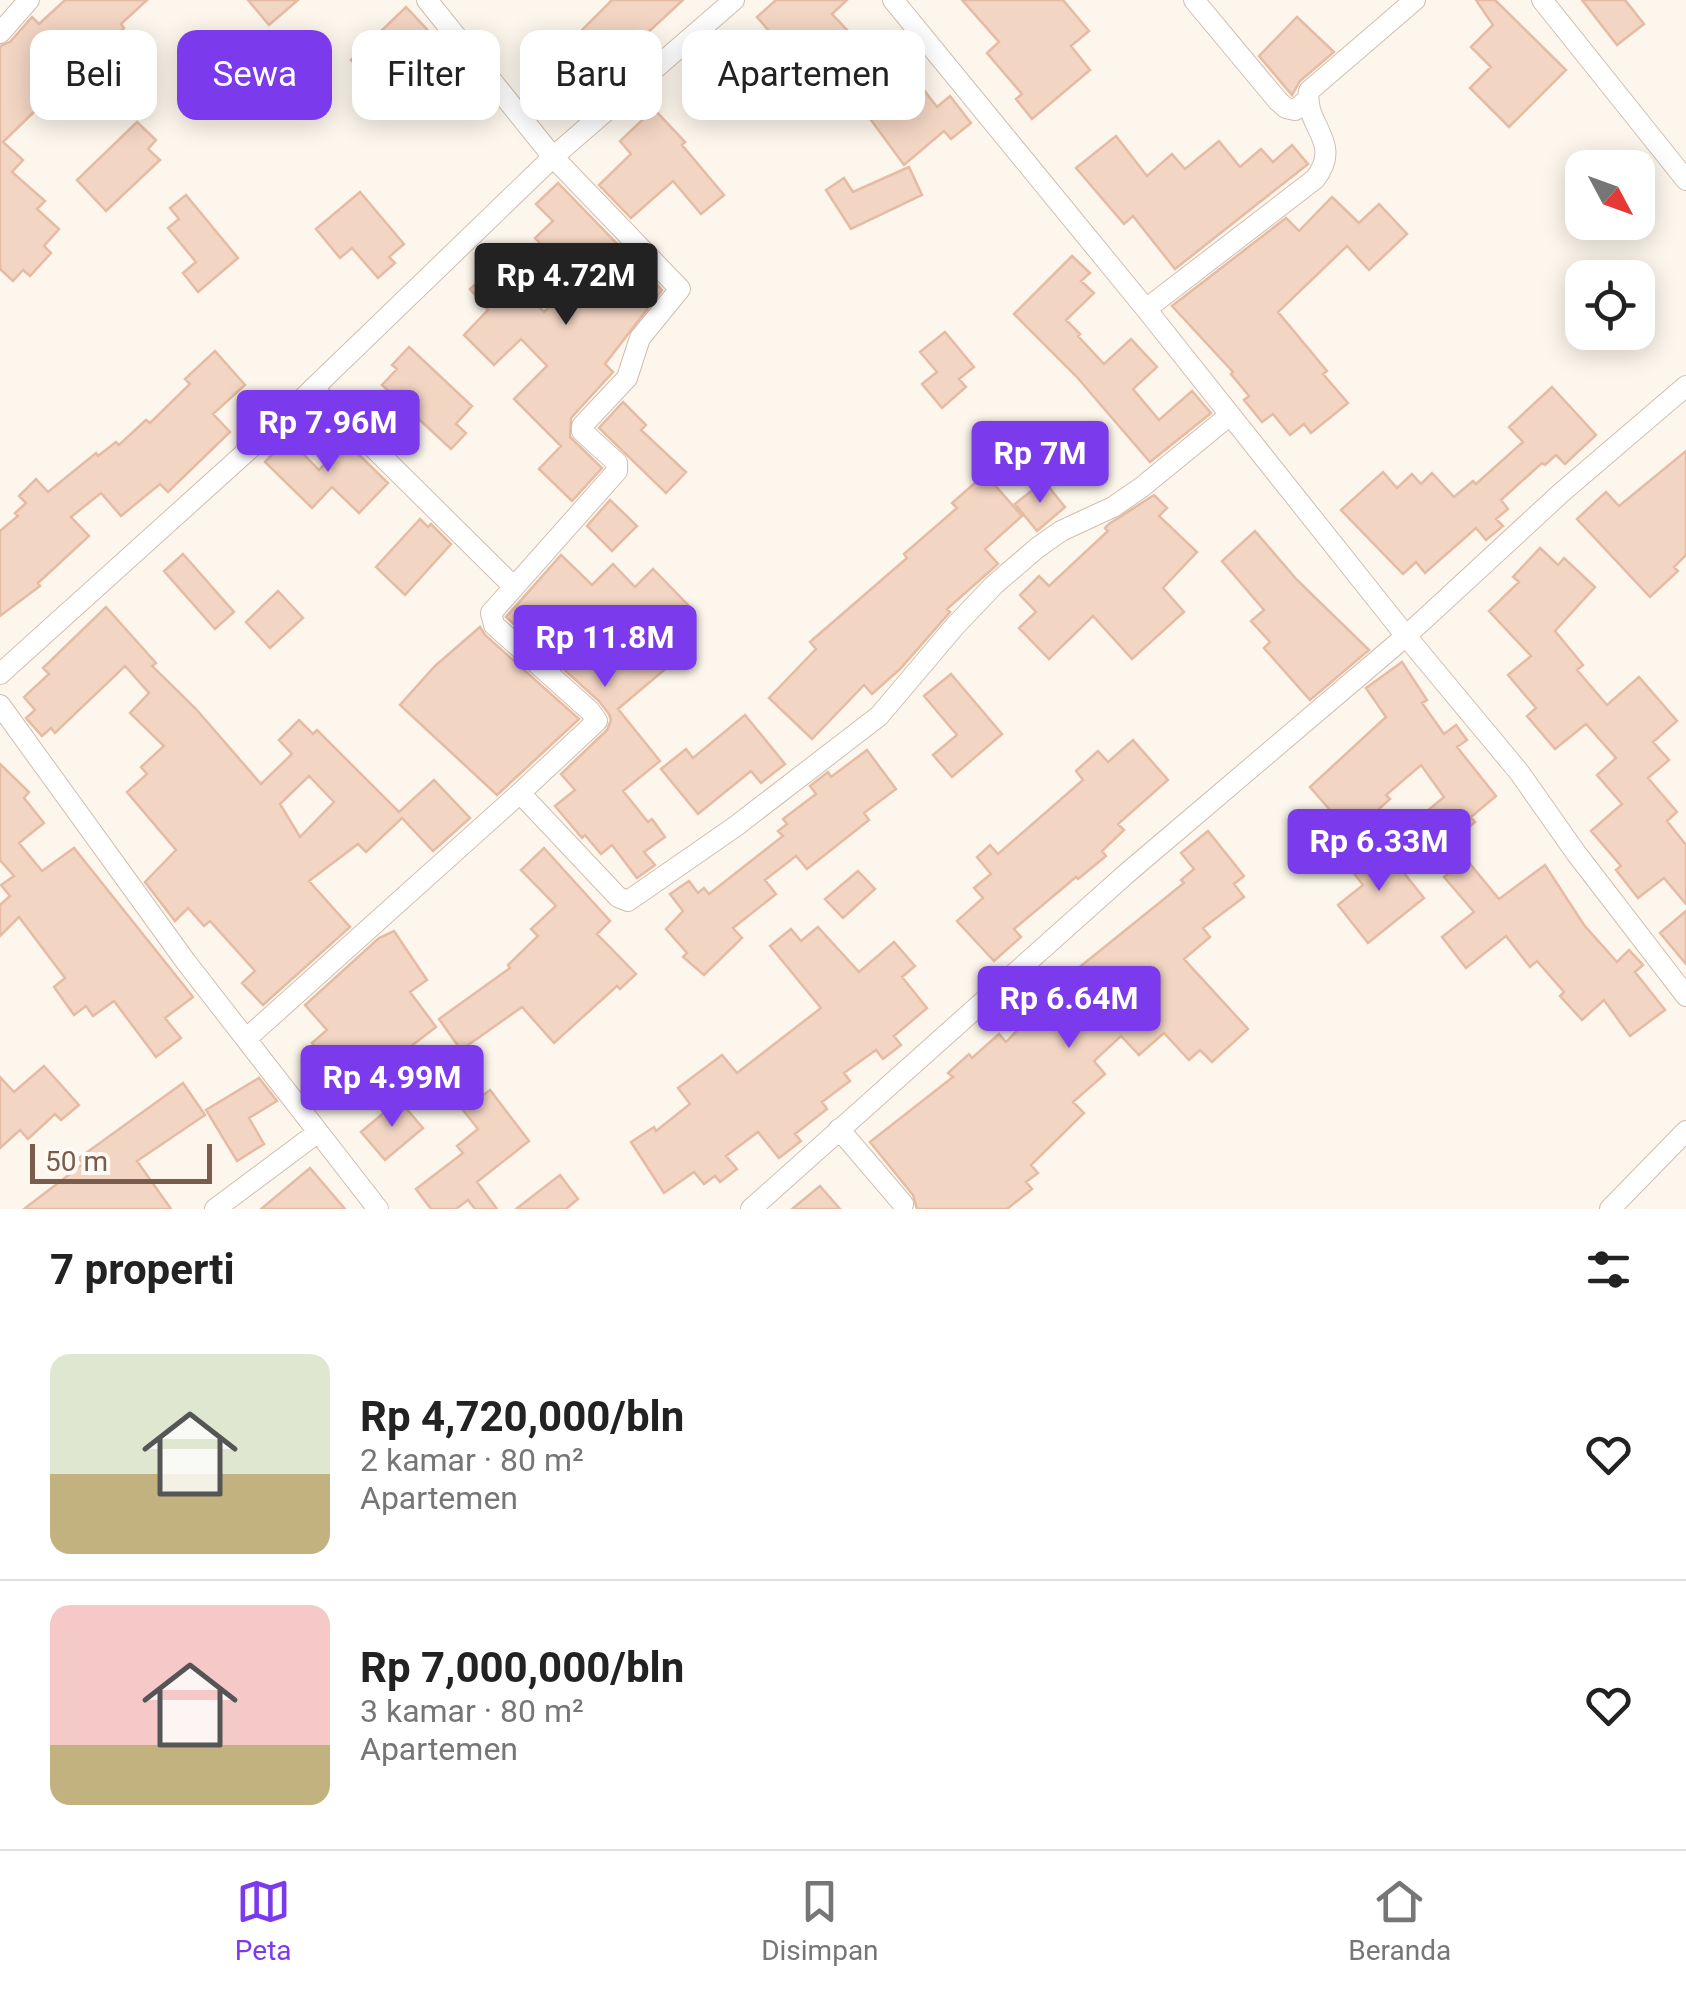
<!DOCTYPE html>
<html lang="id">
<head>
<meta charset="utf-8">
<style>
  :root { --surface:#fff; --page:#f6f6f6; --text:#222; --muted:#767676; --line:#e0e0e0; --accent:#7c3aed }
  body { margin:0; font-family:Roboto,sans-serif; background:var(--page); color:var(--text); height:100vh; display:flex; flex-direction:column; font-size:38px; white-space:nowrap }
  * { box-sizing:border-box; margin:0 }
  p { font-size:32px; color:var(--muted) }
  .icon { flex:none; width:55px; height:55px; fill:none; stroke:currentColor; stroke-width:2; stroke-linecap:round; stroke-linejoin:round }
  .map { position:relative; height:1209px; overflow:hidden }
  .details { display:flex; flex-direction:column; background:var(--surface); flex:1 }
  .details>* { flex:none }
  .banner { position:absolute; left:30px; top:30px; width:1000px; height:90px; display:flex; gap:20px }
  .needle { width:65px; rotate:131deg }
  .controls { position:absolute; left:1565px; top:150px; display:grid; gap:20px }
  .controls a { display:grid; place-items:center; width:90px; height:90px; border-radius:20px; background:var(--surface); box-shadow:0 5px 25px #0003; font-size:50px }
  .scale { position:absolute; left:30px; bottom:25px; width:182px; box-sizing:border-box; padding-left:10px; border:5px solid #7a5c4d; border-top:0; font-size:28px; line-height:35px; white-space:nowrap; color:#7a5c4d; -webkit-text-stroke:8px #fffaf3; paint-order:stroke }
  .price { position:absolute; translate:-50% -85px; padding:0 22px; border-radius:10px; background:var(--accent); color:#fff; font-size:32px; line-height:65px; filter:drop-shadow(0 2px 5px #0008) }
  .price::after { content:''; position:absolute; left:50%; top:60px; width:30px; height:22px; margin-left:-15px; background:inherit; clip-path:polygon(0 0,100% 0,50% 100%) }
  .price.current { background:#222; color:#fff }
  ul { padding:0; list-style:none }
  li { display:flex; align-items:center; gap:30px; height:250px; padding:0 50px }
  li+li { border-top:2px solid var(--line) }
  li span { display:grid; place-items:center; flex:none; width:280px; height:200px; border-radius:20px; color:#555 }
  li>.icon { margin-inline-start:auto }
  span .icon { width:120px; height:120px; fill:#fffc; stroke-width:1 }
  li b { font-size:42px }
  h2 { display:flex; justify-content:space-between; align-items:center; height:120px; padding:0 50px; font-size:42px }
  .tag { padding:0 35px; border-radius:20px; background:var(--surface); box-shadow:0 5px 25px #0003; font-size:35px; line-height:90px }
  .tag.current { background:var(--accent); color:#fff }
  .tab-bar { display:flex; justify-content:space-around; align-items:center; height:140px; border-top:2px solid var(--line); background:var(--surface); font-size:28px; color:var(--muted) }
  .tab-bar a { display:grid; justify-items:center; gap:5px }
  .tab-bar .current { color:var(--accent) }
  .map>svg:first-child { display:block }
  .building { fill:#f3d5c3; stroke:#e6bba3; stroke-width:2.5; fill-rule:evenodd }
  .lines { fill:none; stroke-linecap:round; stroke-linejoin:round }
  .street-casing { stroke:#d1beb0; stroke-width:22 }
  .street { stroke:#fff; stroke-width:20 }
</style>
</head>
<body>
<div class="map">
<svg width="1686" height="1209" viewBox="0 0 1686 1209">
  <rect width="100%" height="100%" fill="#fdf6ec"/>
  <!-- building -->
  <path class="building" d="M 65,0 L 147,0 L 121,24 L 124,28 L 106,45 L 109,48 L 94,63 L 89,58 L 82,65 L 79,62 L 35,104 L 38,108 L 3,142 L 23,160 L 12,172 L 45,201 L 37,209 L 59,229 L 44,246 L 51,253 L 30,276 L 23,270 L 13,281 L 0,269 L 0,46 L 10,42 L 32,17 L 39,24 Z
    M 248,0 L 298,0 L 269,25 Z
    M 612,0 L 683,0 L 630,49 L 634,53 L 610,77 L 572,40 Z
    M 776,0 L 847,0 L 832,14 L 867,51 L 822,93 L 757,17 Z
    M 962,0 L 1063,0 L 1089,31 L 1071,46 L 1090,70 L 1032,119 L 1016,99 L 1022,94 L 987,53 L 999,42 Z
    M 1476,0 L 1495,0 L 1566,70 L 1509,127 L 1470,88 L 1491,67 L 1471,47 L 1493,25 Z
    M 1582,0 L 1625,0 L 1644,24 L 1617,45 Z
    M 406,7 L 437,40 L 381,92 L 351,60 Z
    M 1297,17 L 1334,52 L 1300,81 L 1292,95 L 1259,56 Z
    M 216,50 L 251,92 L 232,108 L 196,66 Z
    M 907,68 L 937,107 L 950,96 L 971,123 L 951,139 L 944,131 L 904,165 L 860,105 Z
    M 654,109 L 685,142 L 682,145 L 724,195 L 701,214 L 673,181 L 631,218 L 599,185 L 631,154 L 620,141 Z
    M 137,122 L 156,140 L 148,149 L 160,160 L 106,211 L 77,180 Z
    M 1116,136 L 1147,176 L 1172,154 L 1185,169 L 1219,141 L 1240,167 L 1261,149 L 1273,162 L 1292,145 L 1308,164 L 1175,269 L 1133,216 L 1124,224 L 1076,168 Z
    M 909,167 L 922,195 L 851,229 L 826,190 L 844,178 L 853,192 Z
    M 558,183 L 662,290 L 605,364 L 613,372 L 571,418 L 570,437 L 602,468 L 572,501 L 539,469 L 561,446 L 514,399 L 547,366 L 521,339 L 494,365 L 464,335 L 488,310 L 470,289 L 499,263 L 544,312 L 576,280 L 535,238 L 553,221 L 536,204 Z
    M 360,192 L 404,244 L 389,257 L 395,263 L 378,278 L 352,248 L 340,258 L 316,229 Z
    M 186,195 L 238,258 L 198,292 L 183,273 L 196,262 L 168,228 L 179,219 L 170,208 Z
    M 1332,197 L 1359,223 L 1379,204 L 1407,234 L 1369,270 L 1347,246 L 1278,312 L 1327,371 L 1323,374 L 1348,403 L 1311,433 L 1304,424 L 1290,435 L 1273,414 L 1262,422 L 1244,400 L 1249,396 L 1231,374 L 1233,372 L 1172,306 L 1286,218 L 1299,231 Z
    M 1072,256 L 1090,273 L 1081,281 L 1094,293 L 1066,320 L 1080,334 L 1078,336 L 1104,364 L 1131,339 L 1157,367 L 1133,389 L 1159,420 L 1192,391 L 1211,413 L 1150,462 L 1076,376 L 1014,314 Z
    M 945,332 L 974,367 L 959,379 L 966,387 L 942,408 L 922,384 L 937,372 L 920,352 Z
    M 409,347 L 472,406 L 456,424 L 466,433 L 451,449 L 382,385 L 397,369 L 392,365 Z
    M 215,351 L 245,385 L 213,414 L 230,432 L 168,492 L 160,484 L 121,516 L 101,493 L 71,517 L 89,536 L 38,583 L 40,586 L 0,616 L 0,531 L 18,516 L 15,513 L 26,503 L 19,496 L 36,479 L 48,492 L 96,453 L 98,456 L 116,442 L 119,445 L 146,420 L 150,423 L 190,384 L 185,379 Z
    M 1552,387 L 1596,435 L 1565,464 L 1556,455 L 1545,465 L 1542,463 L 1501,500 L 1508,509 L 1496,519 L 1503,526 L 1486,540 L 1476,528 L 1425,573 L 1416,562 L 1403,574 L 1341,510 L 1383,472 L 1397,488 L 1412,474 L 1421,484 L 1432,473 L 1454,497 L 1473,481 L 1476,484 L 1523,442 L 1509,427 Z
    M 623,402 L 646,425 L 641,430 L 686,472 L 666,493 L 599,428 Z
    M 288,438 L 319,470 L 346,442 L 388,483 L 359,513 L 332,487 L 312,508 L 265,462 Z
    M 1686,451 L 1686,555 L 1674,567 L 1678,571 L 1650,597 L 1577,519 L 1606,492 L 1619,506 Z
    M 985,474 L 1022,516 L 985,549 L 998,564 L 947,609 L 950,612 L 900,669 L 872,694 L 864,685 L 812,739 L 769,698 L 816,649 L 810,642 L 907,558 L 904,554 L 957,508 L 952,503 Z
    M 1044,481 L 1065,507 L 1037,531 L 1015,504 Z
    M 1154,495 L 1167,508 L 1159,516 L 1197,552 L 1163,588 L 1184,612 L 1132,659 L 1093,616 L 1049,659 L 1019,628 L 1036,612 L 1020,595 L 1039,576 L 1049,586 L 1108,531 L 1105,528 L 1109,524 Z
    M 610,500 L 637,526 L 612,551 L 587,526 Z
    M 420,519 L 428,527 L 431,524 L 451,544 L 405,595 L 376,567 Z
    M 1255,531 L 1297,580 L 1369,650 L 1310,700 L 1264,648 L 1270,642 L 1251,621 L 1264,610 L 1222,561 Z
    M 1540,548 L 1558,565 L 1564,558 L 1595,587 L 1555,631 L 1583,665 L 1577,670 L 1607,705 L 1639,677 L 1677,721 L 1653,742 L 1669,760 L 1648,778 L 1677,812 L 1667,821 L 1686,845 L 1686,904 L 1664,878 L 1638,898 L 1616,870 L 1621,866 L 1591,831 L 1622,804 L 1597,775 L 1616,758 L 1586,724 L 1555,749 L 1527,716 L 1536,708 L 1508,675 L 1531,656 L 1489,611 L 1519,582 L 1513,577 Z
    M 183,554 L 234,612 L 215,629 L 164,571 Z
    M 561,555 L 592,585 L 613,564 L 635,587 L 653,569 L 690,607 L 647,650 L 664,670 L 618,709 L 660,761 L 623,791 L 648,822 L 652,819 L 665,837 L 644,852 L 655,865 L 637,878 L 612,845 L 601,854 L 585,835 L 582,838 L 555,806 L 575,790 L 561,774 L 607,730 L 611,720 L 609,714 L 599,701 L 506,617 Z
    M 278,591 L 303,618 L 270,648 L 246,622 Z
    M 106,607 L 156,663 L 152,666 L 196,709 L 261,784 L 292,754 L 279,740 L 299,720 L 313,734 L 317,730 L 399,812 L 434,780 L 470,818 L 433,851 L 402,818 L 366,852 L 358,844 L 309,881 L 350,927 L 263,1005 L 242,983 L 255,971 L 210,921 L 204,926 L 188,908 L 175,921 L 145,882 L 176,850 L 127,792 L 147,774 L 141,767 L 164,746 L 130,713 L 149,693 L 125,666 L 55,733 L 51,728 L 42,736 L 26,718 L 35,710 L 24,697 L 49,674 L 43,668 ZM 309,776 L 334,802 L 300,837 L 280,804 Z
    M 480,627 L 485,635 L 579,719 L 497,795 L 400,705 L 435,666 Z
    M 1402,662 L 1427,700 L 1422,703 L 1444,734 L 1456,725 L 1467,740 L 1457,747 L 1496,796 L 1471,817 L 1475,822 L 1450,843 L 1425,813 L 1444,797 L 1421,765 L 1386,795 L 1390,799 L 1351,834 L 1310,787 L 1386,717 L 1366,688 Z
    M 951,674 L 1002,734 L 952,777 L 933,755 L 957,735 L 924,696 Z
    M 745,715 L 785,764 L 761,783 L 751,771 L 698,814 L 661,769 L 686,749 L 693,758 Z
    M 1133,740 L 1168,780 L 1118,824 L 1124,830 L 1102,851 L 1106,856 L 1078,879 L 1076,877 L 1014,929 L 1021,937 L 994,961 L 957,921 L 983,898 L 974,888 L 991,874 L 977,857 L 990,845 L 998,854 L 1083,780 L 1076,771 L 1098,751 L 1108,762 Z
    M 867,750 L 896,789 L 864,813 L 869,820 L 807,869 L 796,856 L 765,880 L 776,894 L 733,928 L 742,938 L 704,975 L 683,957 L 687,953 L 666,929 L 683,911 L 670,894 L 689,881 L 698,893 L 704,888 L 709,894 L 783,836 L 778,831 L 787,824 L 783,819 L 816,794 L 810,786 L 828,772 L 831,777 Z
    M 0,764 L 29,792 L 24,798 L 44,823 L 19,843 L 42,871 L 74,848 L 193,997 L 165,1018 L 181,1038 L 156,1057 L 114,1001 L 93,1016 L 86,1006 L 74,1015 L 54,987 L 65,978 L 19,917 L 0,936 L 0,905 L 10,896 L 1,885 L 14,876 L 0,860 Z
    M 1208,831 L 1244,876 L 1234,884 L 1244,897 L 1203,928 L 1210,937 L 1184,959 L 1248,1029 L 1212,1062 L 1200,1050 L 1189,1060 L 1164,1033 L 1139,1055 L 1121,1036 L 1094,1061 L 1105,1074 L 1073,1102 L 1084,1113 L 1031,1165 L 1038,1173 L 1026,1182 L 1032,1189 L 1007,1209 L 917,1209 L 913,1195 L 870,1142 L 953,1077 L 948,1073 L 969,1054 L 972,1058 L 999,1034 L 1006,1042 L 1071,974 L 1184,883 L 1181,880 L 1194,869 L 1181,853 Z
    M 1380,843 L 1424,898 L 1368,943 L 1338,905 L 1363,885 L 1349,867 Z
    M 544,848 L 610,921 L 597,934 L 636,974 L 620,989 L 617,986 L 554,1043 L 522,1007 L 461,1050 L 439,1019 L 510,968 L 508,965 L 538,936 L 531,929 L 556,906 L 521,870 Z
    M 1466,859 L 1499,899 L 1545,865 L 1584,925 L 1617,962 L 1629,950 L 1643,965 L 1635,972 L 1665,1010 L 1630,1036 L 1604,1000 L 1582,1020 L 1560,996 L 1564,992 L 1537,961 L 1530,967 L 1506,936 L 1466,968 L 1442,937 L 1474,912 L 1444,877 Z
    M 858,871 L 875,889 L 843,918 L 825,899 Z
    M 1686,911 L 1686,964 L 1660,933 Z
    M 818,927 L 859,972 L 894,942 L 915,966 L 902,977 L 927,1008 L 894,1036 L 901,1045 L 883,1059 L 876,1050 L 844,1073 L 850,1081 L 822,1102 L 827,1109 L 795,1134 L 801,1141 L 779,1158 L 758,1132 L 726,1156 L 737,1169 L 720,1182 L 715,1176 L 704,1184 L 694,1172 L 664,1193 L 631,1142 L 654,1127 L 656,1131 L 690,1104 L 678,1088 L 722,1055 L 737,1073 L 821,1008 L 770,946 L 791,929 L 801,941 Z
    M 394,931 L 427,980 L 410,992 L 436,1027 L 410,1047 L 421,1062 L 387,1087 L 362,1053 L 340,1073 L 336,1070 L 325,1080 L 305,1058 L 316,1048 L 312,1043 L 327,1030 L 305,1005 L 379,938 Z
    M 44,1066 L 79,1105 L 61,1120 L 55,1114 L 28,1139 L 20,1130 L 0,1148 L 0,1077 L 14,1092 Z
    M 259,1078 L 277,1101 L 249,1118 L 264,1144 L 237,1161 L 206,1110 Z
    M 183,1083 L 205,1115 L 137,1161 L 171,1209 L 24,1209 L 83,1164 L 79,1158 Z
    M 490,1090 L 529,1141 L 477,1182 L 497,1209 L 475,1209 L 468,1200 L 456,1209 L 431,1209 L 416,1189 L 463,1153 L 457,1146 L 478,1129 L 463,1110 Z
    M 399,1100 L 423,1128 L 385,1160 L 361,1132 Z
    M 310,1168 L 345,1209 L 261,1209 Z
    M 560,1175 L 578,1199 L 566,1209 L 516,1209 Z
    M 820,1186 L 840,1209 L 792,1209 Z"/>
  <g class="lines">
    <defs>
      <path id="street" d="M 427,0 L 553,157 L 680,289 L 640,338 L 627,378 L 582,426 L 582,431 L 617,463 L 617,471 L 491,613 L 494,625 L 590,711 L 597,721 L 520,793
        M 1194,0 L 1278,101 L 1286,108 L 1295,110 L 1307,100
        M 1542,0 L 1686,180
        M 0,33 L 29,0
        M 1146,309 L 1315,179 C 1344,142 1303,125 1309,91 L 1415,0
        M 1686,386 L 1561,493 L 1406,636 L 1519,772 L 1576,853 L 1686,996
        M 313,388 L 514,587
        M 0,674 L 265,435 L 553,157 L 734,0
        M 0,705 L 186,962 L 378,1209
        M 246,1039 L 520,793 L 618,897 L 628,901 L 736,826 L 879,716 L 955,626 L 994,585 L 1037,548 L 1061,531 L 1113,507 L 1142,487 L 1230,415
        M 839,1129 L 903,1204
        M 215,1209 L 317,1133
        M 751,1209 L 1126,874 L 1406,636 L 1146,309 L 893,0
        M 1610,1209 L 1686,1131"/>
    </defs>
    <!-- street casing -->
    <use href="#street" class="street-casing"/>
    <!-- street -->
    <use href="#street" class="street"/>
  </g>
</svg>
<div class="controls">
<a><svg class="needle" viewBox="-14 -14 28 28"><path d="M0-13l5 13h-10z" fill="#e53935"/><path d="M0 13l5-13h-10z" fill="#767676"/></svg></a>
<a><svg class="icon" aria-label="locate" viewBox="0 0 24 24"><circle cx="12" cy="12" r="6"/><path d="M12 2v4M12 18v4M2 12h4M18 12h4"/></svg></a>
</div>
<div class="scale">50 m</div>
<b class="price current" style="left:566px;top:328px">Rp 4.72M</b>
<b class="price" style="left:328px;top:475px">Rp 7.96M</b>
<b class="price" style="left:1040px;top:506px">Rp 7M</b>
<b class="price" style="left:605px;top:690px">Rp 11.8M</b>
<b class="price" style="left:1379px;top:894px">Rp 6.33M</b>
<b class="price" style="left:1069px;top:1051px">Rp 6.64M</b>
<b class="price" style="left:392px;top:1130px">Rp 4.99M</b>
<div class="banner">
<a class="tag">Beli</a>
<a class="tag current">Sewa</a>
<a class="tag">Filter</a>
<a class="tag">Baru</a>
<a class="tag">Apartemen</a>
</div>
</div>
<section class="details">
<h2>7 properti<svg class="icon" aria-label="filters" viewBox="0 0 24 24"><path d="M4 7h16M4 17h16"/><circle cx="9" cy="7" r="2"/><circle cx="15" cy="17" r="2"/></svg></h2>
<ul>
<li><span style="background:linear-gradient(#dfe7d0 60%,#c2b280 0)"><svg class="icon" aria-label="home" viewBox="0 0 24 24"><path d="M3 11l9-7 9 7M6 9v11h12V9"/></svg></span><div><b>Rp 4,720,000/bln</b><p>2 kamar · 80 m²</p><p>Apartemen</p></div><svg class="icon" aria-label="heart" viewBox="0 0 24 24"><path d="M12 20l-8-8c-3-5 5-10 8-4 3-6 11-1 8 4z"/></svg></li>
<li><span style="background:linear-gradient(#f6c9c9 70%,#c2b280 0)"><svg class="icon" aria-label="home" viewBox="0 0 24 24"><path d="M3 11l9-7 9 7M6 9v11h12V9"/></svg></span><div><b>Rp 7,000,000/bln</b><p>3 kamar · 80 m²</p><p>Apartemen</p></div><svg class="icon" aria-label="heart" viewBox="0 0 24 24"><path d="M12 20l-8-8c-3-5 5-10 8-4 3-6 11-1 8 4z"/></svg></li>
</ul>
</section>
<nav class="tab-bar">
<a class="current"><svg class="icon" aria-label="map" viewBox="0 0 24 24"><path d="M3 6l6-2 6 2 6-2v14l-6 2-6-2-6 2zM9 4v14M15 6v14"/></svg>Peta</a>
<a><svg class="icon" aria-label="saved" viewBox="0 0 24 24"><path d="M7 4h10v16l-5-4-5 4z"/></svg>Disimpan</a>
<a><svg class="icon" aria-label="home" viewBox="0 0 24 24"><path d="M3 11l9-7 9 7M6 9v11h12V9"/></svg>Beranda</a>
</nav>
</body>
</html>
